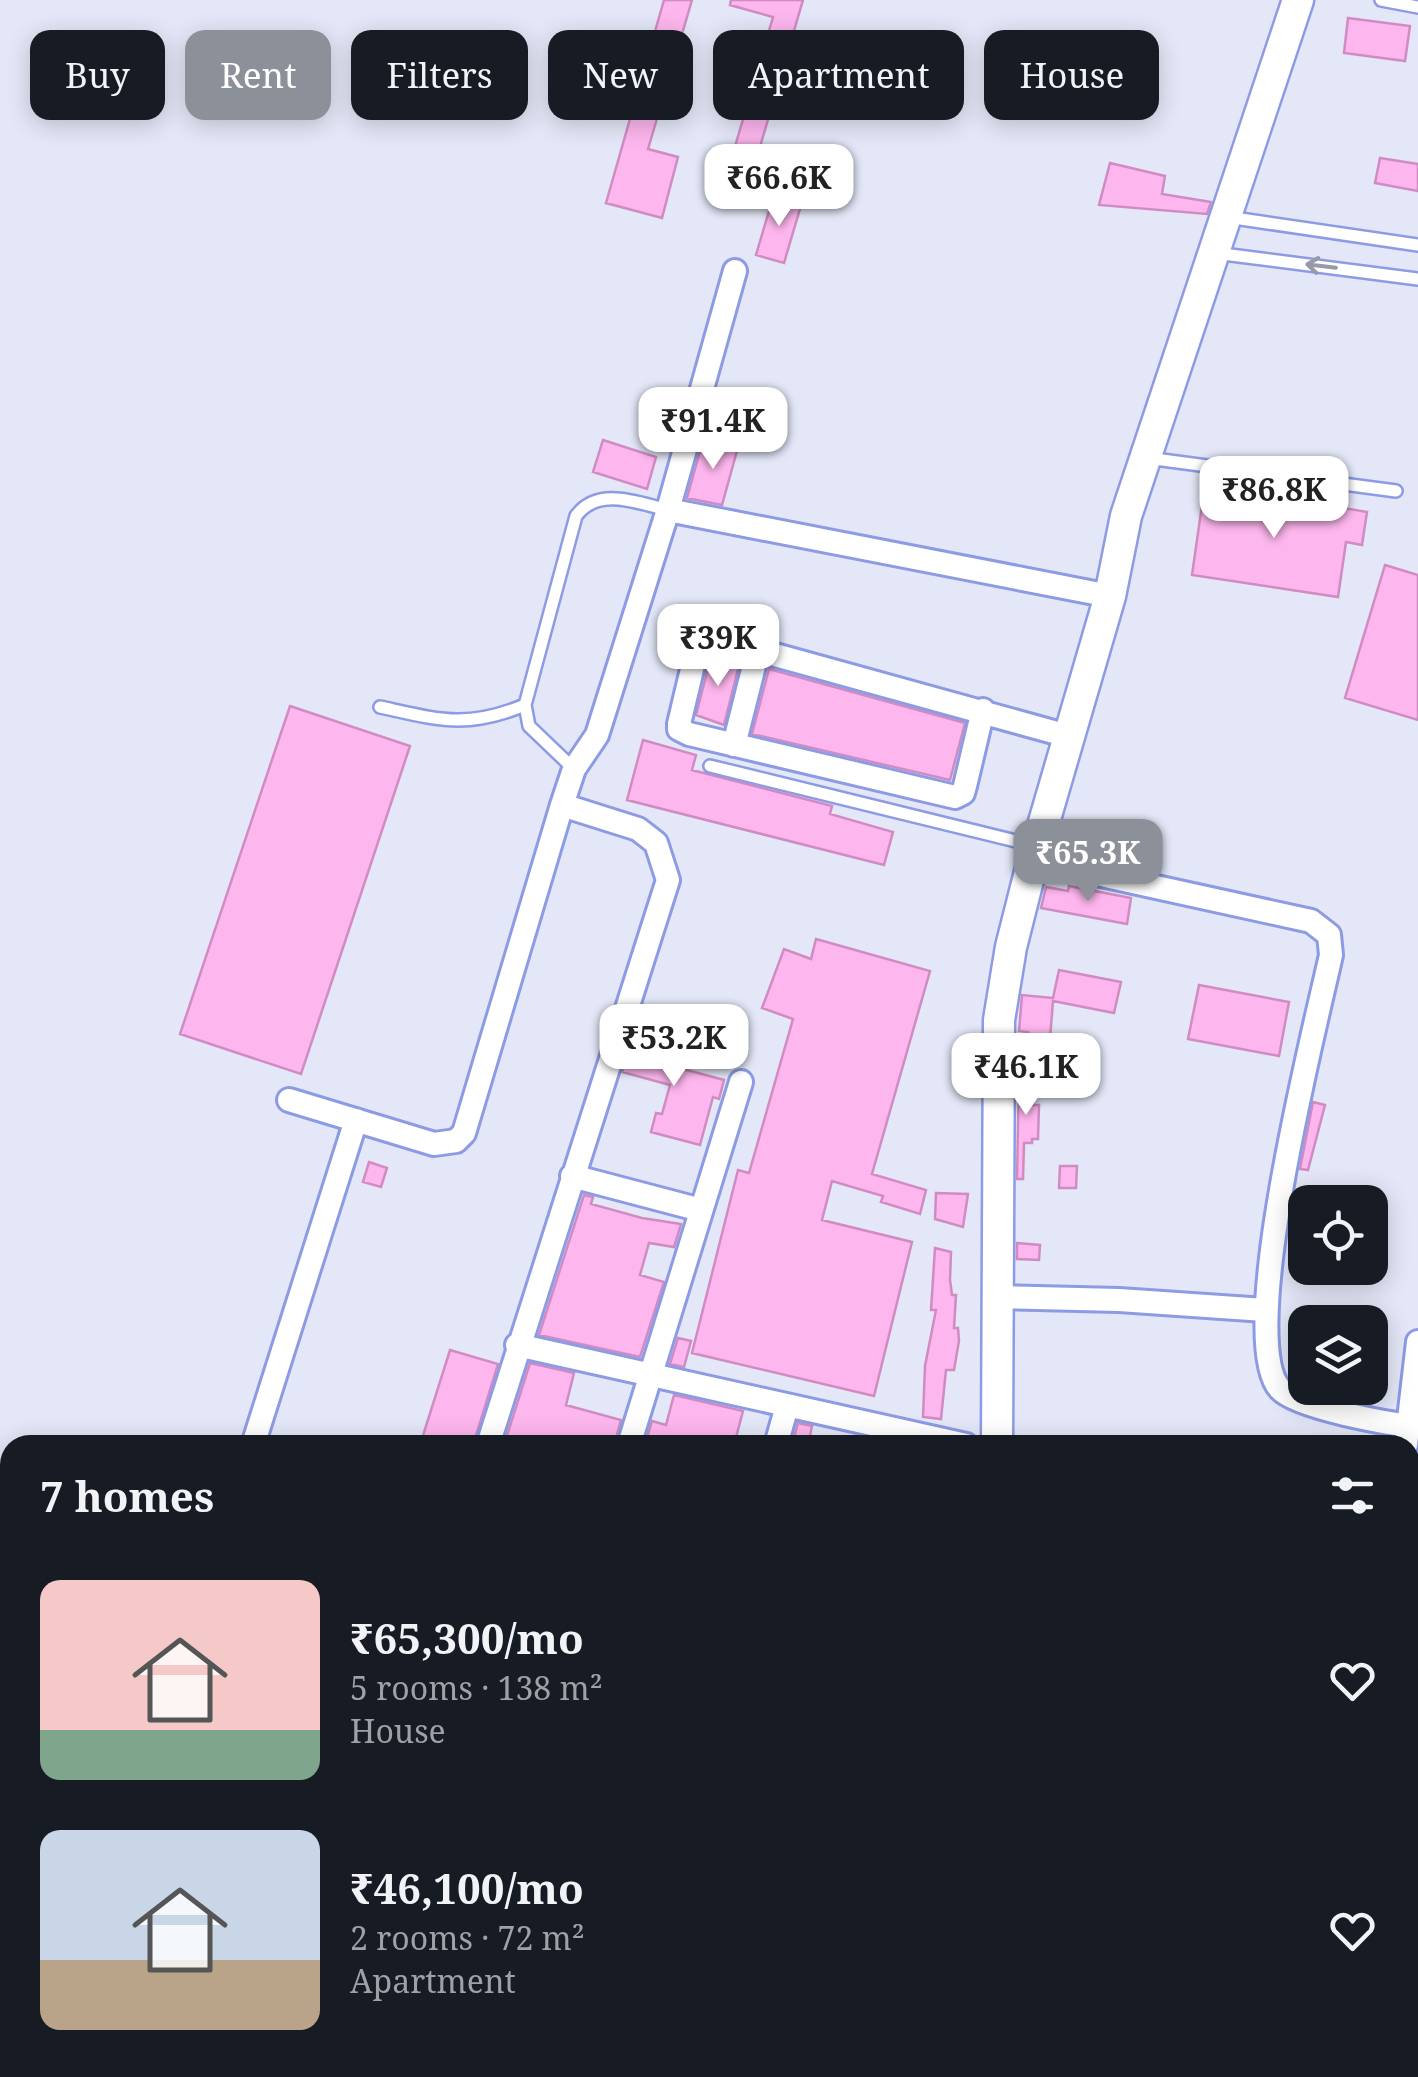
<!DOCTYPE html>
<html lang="en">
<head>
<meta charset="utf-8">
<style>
  :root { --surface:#171b24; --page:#242831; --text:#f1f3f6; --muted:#9ea1a6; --accent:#8c9099 }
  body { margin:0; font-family:"Noto Serif",serif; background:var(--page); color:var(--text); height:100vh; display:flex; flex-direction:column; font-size:38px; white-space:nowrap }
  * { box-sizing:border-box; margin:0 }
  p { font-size:32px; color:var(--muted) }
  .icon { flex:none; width:55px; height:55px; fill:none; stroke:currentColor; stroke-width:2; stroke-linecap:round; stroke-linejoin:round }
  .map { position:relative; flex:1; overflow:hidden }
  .panel { position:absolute; left:0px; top:1435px; width:1420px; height:642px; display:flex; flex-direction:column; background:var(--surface); border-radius:30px 30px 0 0; box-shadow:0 5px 25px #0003 }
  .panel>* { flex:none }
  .guide { position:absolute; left:30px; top:30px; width:1360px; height:90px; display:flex; gap:20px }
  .fabs { position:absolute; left:1288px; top:1185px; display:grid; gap:20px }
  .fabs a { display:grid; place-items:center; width:100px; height:100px; border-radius:20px; background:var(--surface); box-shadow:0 5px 25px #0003; font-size:50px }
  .price { position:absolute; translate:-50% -85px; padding:0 22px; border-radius:20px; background:#fff; color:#222; font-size:32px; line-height:65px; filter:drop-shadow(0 2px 5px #0008) }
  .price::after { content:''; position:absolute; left:50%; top:60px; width:30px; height:22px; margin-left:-15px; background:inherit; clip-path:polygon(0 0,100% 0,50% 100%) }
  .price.current { background:var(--accent); color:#fff }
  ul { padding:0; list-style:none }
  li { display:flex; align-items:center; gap:30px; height:250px; padding:0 40px }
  li span { display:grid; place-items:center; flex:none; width:280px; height:200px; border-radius:20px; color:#555 }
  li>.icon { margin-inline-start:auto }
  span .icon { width:120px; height:120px; fill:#fffc; stroke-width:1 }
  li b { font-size:42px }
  h2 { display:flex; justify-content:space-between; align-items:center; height:120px; padding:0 40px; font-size:42px }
  .chip { padding:0 35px; border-radius:20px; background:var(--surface); box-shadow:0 5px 25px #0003; font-size:35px; line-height:90px }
  .chip.current { background:var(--accent); color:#fff }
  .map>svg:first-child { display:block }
  .building { fill:#fdb6ee; stroke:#d08cc2; stroke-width:2.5 }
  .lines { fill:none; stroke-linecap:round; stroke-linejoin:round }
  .lane-casing { stroke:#8c9be4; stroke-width:16 }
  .street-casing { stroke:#8c9be4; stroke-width:28 }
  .secondary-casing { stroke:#8c9be4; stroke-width:35 }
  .highway-casing { stroke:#8c9be4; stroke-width:45 }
  .lane { stroke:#fff; stroke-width:11 }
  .street { stroke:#fff; stroke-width:22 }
  .secondary { stroke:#fff; stroke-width:30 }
  .highway { stroke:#fff; stroke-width:40 }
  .oneway { stroke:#989aa7 }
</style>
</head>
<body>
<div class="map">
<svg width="1418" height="2077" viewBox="0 0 1418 2077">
  <rect width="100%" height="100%" fill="#e3e7f7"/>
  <!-- building -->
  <path class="building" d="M 664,0 L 692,0 L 648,149 L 678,157 L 662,218 L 606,203 Z
    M 731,0 L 803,0 L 757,157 L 734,150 L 773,17 L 730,5 Z
    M 1348,18 L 1410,26 L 1405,61 L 1344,53 Z
    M 1380,158 L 1418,164 L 1418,191 L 1375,183 Z
    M 1110,163 L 1165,176 L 1162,194 L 1211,202 L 1207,214 L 1099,205 Z
    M 774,194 L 802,202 L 784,263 L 756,255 Z
    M 704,437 L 738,447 L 722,505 L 687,498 Z
    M 603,440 L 656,457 L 647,489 L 593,472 Z
    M 1205,484 L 1367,512 L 1362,545 L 1346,542 L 1338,597 L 1192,575 Z
    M 1385,565 L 1418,575 L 1418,720 L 1345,698 Z
    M 712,653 L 740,661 L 724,725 L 696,715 Z
    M 769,669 L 965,723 L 950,780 L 752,734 Z
    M 290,706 L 410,746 L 301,1074 L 180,1034 Z
    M 643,740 L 696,755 L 692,770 L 832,806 L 830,814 L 893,832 L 884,865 L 627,800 Z
    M 1069,886 L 1131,898 L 1127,924 L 1041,908 L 1046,887 L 1068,891 Z
    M 816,939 L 930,971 L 872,1174 L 926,1190 L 920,1214 L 881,1202 L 883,1196 L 832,1181 L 822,1220 L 912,1242 L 874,1396 L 692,1353 L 738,1170 L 749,1173 L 793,1019 L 762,1008 L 784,949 L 811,959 Z
    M 1059,970 L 1121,982 L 1114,1013 L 1053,1001 L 1050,1039 L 1055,1039 L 1052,1072 L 1025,1068 L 1028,1032 L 1019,1031 L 1022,995 L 1053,998 Z
    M 1199,985 L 1289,1002 L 1279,1056 L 1188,1039 Z
    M 635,1033 L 678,1044 L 672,1066 L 724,1080 L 719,1099 L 713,1097 L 700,1145 L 651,1132 L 656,1113 L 662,1114 L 670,1085 L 622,1072 Z
    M 1019,1073 L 1034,1073 L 1033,1105 L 1039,1105 L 1038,1139 L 1032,1139 L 1032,1143 L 1024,1143 L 1023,1179 L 1017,1179 Z
    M 1313,1102 L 1325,1105 L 1308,1170 L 1300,1169 Z
    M 369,1162 L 387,1168 L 381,1187 L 363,1182 Z
    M 1060,1166 L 1077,1166 L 1076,1188 L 1059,1188 Z
    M 936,1193 L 968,1194 L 963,1227 L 935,1219 Z
    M 584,1195 L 593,1197 L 591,1204 L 642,1218 L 681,1224 L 674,1247 L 649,1243 L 640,1275 L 664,1282 L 640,1357 L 539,1335 Z
    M 1017,1243 L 1040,1245 L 1039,1260 L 1017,1259 Z
    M 935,1248 L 951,1252 L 950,1280 L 952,1295 L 956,1295 L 954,1328 L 958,1328 L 959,1341 L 954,1370 L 946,1370 L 941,1419 L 923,1417 L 925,1366 L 936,1310 L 931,1310 Z
    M 678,1338 L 691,1341 L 684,1367 L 670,1364 Z
    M 450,1350 L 498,1364 L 473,1445 L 420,1445 Z
    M 530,1363 L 574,1373 L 566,1405 L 621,1420 L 614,1445 L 504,1445 Z
    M 674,1395 L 743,1411 L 734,1445 L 694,1445 L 670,1438 L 669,1445 L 645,1445 L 652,1421 L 666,1425 Z
    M 798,1423 L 812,1426 L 808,1445 L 792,1445 Z"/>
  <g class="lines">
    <defs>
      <path id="lane" d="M 1381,0 L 1418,7
        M 1227,217 L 1418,245
        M 1215,253 L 1418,279
        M 1147,458 L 1396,491
        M 380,707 C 440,720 466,729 525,705
        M 710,766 L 1036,846
        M 574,769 L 529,726 L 525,705 L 576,516 C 598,486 638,503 668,510
        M 1103,2077 L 1107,2068"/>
      <path id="street" d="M 668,510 L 1110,596
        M 983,710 L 965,786 L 963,793 L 955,797 L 689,734 L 679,729 L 679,724 L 698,644 L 710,637 L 1068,736
        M 734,745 L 758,650
        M 1033,860 L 1311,921 L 1329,935 L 1331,955 C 1315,1028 1235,1339 1280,1389 C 1297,1408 1390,1424 1418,1427
        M 289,1100 L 434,1144 L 456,1141 L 464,1133 L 562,805 L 574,769 L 597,735 L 668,510 L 735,271
        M 572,1176 L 701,1210
        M 999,1297 L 1119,1300 L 1265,1310
        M 517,1345 L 966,1445
        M 253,1445 L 356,1120
        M 488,1445 L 668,880 L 656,843 L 638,829 L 562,805
        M 629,1445 L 741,1082
        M 776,1445 L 787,1406
        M 1406,1445 L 1418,1342
        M 55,2077 L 59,2068
        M 418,2077 L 421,2068
        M 926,2077 L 930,2068"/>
      <path id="secondary" d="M 997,1445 L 999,1020 L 1011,947 L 1033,860 L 1110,596 L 1126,516 L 1298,0"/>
      <path id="highway" d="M 0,1585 L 10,1587
        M 0,1623 L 10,1626
        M 1269,2068 L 1280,2077
        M 1323,2068 L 1333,2077"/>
    </defs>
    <!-- lane casing -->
    <use href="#lane" class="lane-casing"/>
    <!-- street casing -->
    <use href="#street" class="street-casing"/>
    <!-- secondary casing -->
    <use href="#secondary" class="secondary-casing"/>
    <!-- highway casing -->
    <use href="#highway" class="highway-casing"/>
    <!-- lane -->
    <use href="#lane" class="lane"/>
    <!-- street -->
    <use href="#street" class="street"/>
    <!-- secondary -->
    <use href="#secondary" class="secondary"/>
    <!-- highway -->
    <use href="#highway" class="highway"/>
  </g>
  <!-- one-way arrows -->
  <defs><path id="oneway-shaft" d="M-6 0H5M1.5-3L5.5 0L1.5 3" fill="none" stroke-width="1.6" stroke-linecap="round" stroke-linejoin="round" transform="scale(2.5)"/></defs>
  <use class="oneway" href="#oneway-shaft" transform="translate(1321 266) rotate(-173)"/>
</svg>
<div class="fabs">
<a><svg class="icon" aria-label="locate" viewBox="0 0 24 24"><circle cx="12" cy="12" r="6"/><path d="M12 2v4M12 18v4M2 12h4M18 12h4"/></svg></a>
<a><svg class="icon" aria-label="layers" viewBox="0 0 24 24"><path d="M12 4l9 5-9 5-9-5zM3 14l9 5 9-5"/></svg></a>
</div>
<b class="price" style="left:779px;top:229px">₹66.6K</b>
<b class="price" style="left:713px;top:472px">₹91.4K</b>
<b class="price" style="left:1274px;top:541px">₹86.8K</b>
<b class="price" style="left:718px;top:689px">₹39K</b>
<b class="price current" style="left:1088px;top:904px">₹65.3K</b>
<b class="price" style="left:674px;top:1089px">₹53.2K</b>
<b class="price" style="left:1026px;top:1118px">₹46.1K</b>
<div class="guide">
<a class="chip">Buy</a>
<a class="chip current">Rent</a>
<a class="chip">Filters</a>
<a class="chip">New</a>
<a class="chip">Apartment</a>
<a class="chip">House</a>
</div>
<section class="panel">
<h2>7 homes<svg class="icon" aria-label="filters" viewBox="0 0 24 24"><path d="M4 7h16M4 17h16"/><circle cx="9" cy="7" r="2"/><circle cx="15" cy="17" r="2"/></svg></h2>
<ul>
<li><span style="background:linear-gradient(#f6c9c9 75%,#7fa58c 0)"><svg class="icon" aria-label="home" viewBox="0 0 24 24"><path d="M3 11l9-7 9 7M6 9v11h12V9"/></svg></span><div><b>₹65,300/mo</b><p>5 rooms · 138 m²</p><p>House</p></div><svg class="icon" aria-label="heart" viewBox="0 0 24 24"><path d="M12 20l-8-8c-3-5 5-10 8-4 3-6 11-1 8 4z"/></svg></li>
<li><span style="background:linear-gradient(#c9d6e8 65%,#b9a48a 0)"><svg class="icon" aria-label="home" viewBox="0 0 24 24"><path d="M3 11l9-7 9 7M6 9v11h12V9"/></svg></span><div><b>₹46,100/mo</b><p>2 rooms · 72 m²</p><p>Apartment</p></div><svg class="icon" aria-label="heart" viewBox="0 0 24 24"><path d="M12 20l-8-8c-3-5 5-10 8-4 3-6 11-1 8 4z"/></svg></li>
</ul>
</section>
</div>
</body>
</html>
